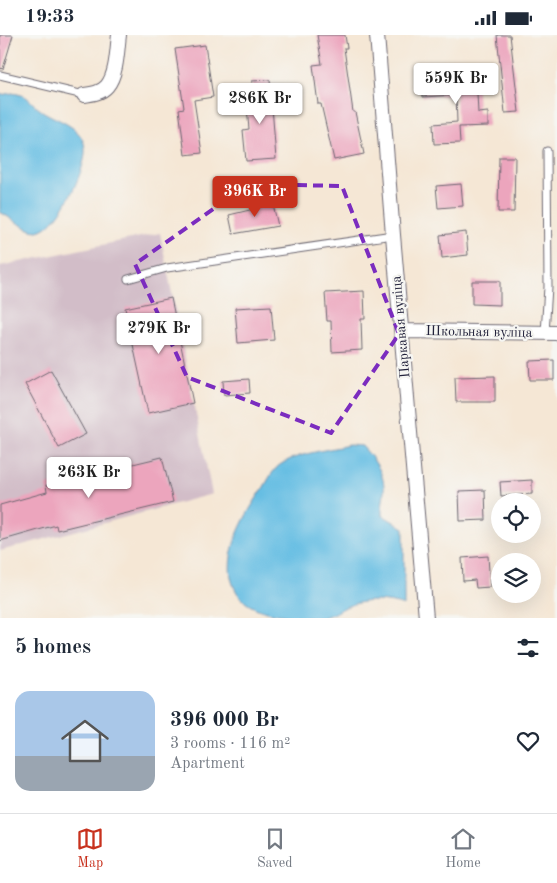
<!DOCTYPE html>
<html lang="en">
<head>
<meta charset="utf-8">
<style>
  :root { --surface:#fff; --page:#f2f2f3; --text:#1f2937; --muted:#747a83; --line:#e0e1e3; --accent:#c8321e }
  body { margin:0; font-family:"Old Standard TT",serif; background:var(--page); color:var(--text); height:100vh; display:flex; flex-direction:column; font-size:19px; white-space:nowrap }
  * { box-sizing:border-box; margin:0 }
  p { font-size:16px; color:var(--muted) }
  .icon { flex:none; width:28px; height:28px; fill:none; stroke:currentColor; stroke-width:2; stroke-linecap:round; stroke-linejoin:round }
  .map { position:relative; height:583px; overflow:hidden }
  .side { display:flex; flex-direction:column; background:var(--surface); flex:1 }
  .side>* { flex:none }
  .buttons { position:absolute; left:491px; top:458px; display:grid; gap:10px }
  .buttons a { display:grid; place-items:center; width:50px; height:50px; border-radius:50%; background:var(--surface); box-shadow:0 5px 20px #0002; font-size:25px }
  .price { position:absolute; translate:-50% -42px; padding:0 11px; border-radius:5px; background:#fff; color:#222; font-size:16px; line-height:32px; filter:drop-shadow(0 1px 2px #0008) }
  .price::after { content:''; position:absolute; left:50%; top:30px; width:15px; height:11px; margin-left:-8px; background:inherit; clip-path:polygon(0 0,100% 0,50% 100%) }
  .price.current { background:var(--accent); color:#fff }
  ul { padding:0; list-style:none }
  li { display:flex; align-items:center; gap:15px; height:125px; padding:0 15px }
  li span { display:grid; place-items:center; flex:none; width:140px; height:100px; border-radius:15px; color:#555 }
  li>.icon { margin-inline-start:auto }
  span .icon { width:60px; height:60px; fill:#fffc; stroke-width:1 }
  li b { font-size:21px }
  h2 { display:flex; justify-content:space-between; align-items:center; height:60px; padding:0 15px; font-size:21px }
  .status { display:flex; justify-content:space-between; align-items:center; height:35px; padding:0 25px; background:var(--surface); direction:ltr }
  .status svg { height:14px; fill:currentColor }
  .tab-bar { display:flex; justify-content:space-around; align-items:center; height:70px; border-top:1px solid var(--line); background:var(--surface); font-size:14px; color:var(--muted) }
  .tab-bar a { display:grid; justify-items:center; gap:2px }
  .tab-bar .current { color:var(--accent) }
  .map>svg:first-child { display:block }
  .industrial { fill:#d2bdc8 }
  .water { fill:#66bee3; stroke:#44708f }
  .building { fill:#eca5bd }
  .lines { fill:none; stroke-linecap:round; stroke-linejoin:round }
  .service-casing { stroke:#6c6771; stroke-width:9 }
  .minor-casing { stroke:#6c6771; stroke-width:16 }
  .service { stroke:#fff; stroke-width:7 }
  .minor { stroke:#fff; stroke-width:14 }
  .marked { fill:none; stroke:#7b2cbf; stroke-width:4; stroke-dasharray:10 6; stroke-linejoin:round }
  .labels { text-anchor:middle; dominant-baseline:central; stroke-width:4.5; stroke-linejoin:round; paint-order:stroke }
  .street-label { font-size:14px; fill:#22223b; stroke:#f6f6f2 }
</style>
</head>
<body>
<div class="status"><b>19:33</b><svg viewBox="0 0 49 12"><path d="M0 12V9h3v3zM5 12V6h3v6zM10 12V3h3v9zM15 12V0h3v12zM26 1h20v11H26zM47 4h2v5h-2z"/></svg></div>
<div class="map">
<svg width="557" height="583" viewBox="0 0 557 583">
  <rect width="100%" height="100%" fill="#f6f6f2"/>
  <filter id="ink" filterUnits="userSpaceOnUse"><feTurbulence type="fractalNoise" baseFrequency=".02" numOctaves="2"/><feDisplacementMap in="SourceGraphic" scale="10" xChannelSelector="R" yChannelSelector="G"/><feConvolveMatrix kernelMatrix="1 2 1 2 8 2 1 2 1" color-interpolation-filters="sRGB"/></filter>
  <filter id="wash" filterUnits="userSpaceOnUse"><feTurbulence type="fractalNoise" baseFrequency=".0096" numOctaves="4" result="noise"/><feDisplacementMap in="SourceGraphic" scale="20" xChannelSelector="R" yChannelSelector="G"/><feGaussianBlur stdDeviation="1.12" result="paint"/><feColorMatrix in="noise" values="0 0 0 0 0 0 0 0 0 0 0 0 0 0 0 0 0 1.4 0 .05"/><feComposite in="paint" operator="in"/></filter>
  <g filter="url(#wash)">
    <rect width="100%" height="100%" fill="#f5e7d5"/>
    <!-- industrial -->
    <path class="industrial" d="M 160,198 L 212,459 L 0,516 L 0,231 Z"/>
    <!-- water -->
    <path class="water" d="M 12,58 C 30,61 26,63 38,73 C 54,86 86,90 85,117 C 85,136 58,195 37,196 C 28,196 9,182 0,177 L 0,60 Z
      M 349,410 L 362,411 C 373,423 385,438 384,456 C 384,464 381,471 382,480 L 404,493 L 404,571 C 387,565 366,564 348,571 C 339,575 330,581 320,583 C 300,583 259,580 244,566 C 212,535 243,483 262,455 C 268,446 273,433 283,428 C 297,419 331,414 349,410 Z"/>
    <g id="blocks">
      <!-- building -->
      <path class="building" d="M 0,0 L 13,0 L 3,34 L 0,33 Z
        M 317,0 L 345,0 L 347,13 L 344,13 L 353,77 L 355,77 L 364,119 L 334,125 L 321,69 L 318,69 L 313,30 L 322,29 Z
        M 497,0 L 510,0 L 519,77 L 505,78 Z
        M 205,10 L 213,62 L 194,65 L 202,118 L 185,120 L 179,74 L 184,73 L 175,14 Z
        M 476,38 L 478,78 L 488,77 L 488,91 L 459,92 L 460,108 L 434,109 L 433,89 L 457,87 L 456,60 L 423,62 L 422,45 L 453,43 L 453,39 Z
        M 270,45 L 276,124 L 246,126 L 243,95 L 249,94 L 247,73 L 254,72 L 252,46 Z
        M 499,122 L 515,122 L 514,177 L 498,177 Z
        M 461,149 L 463,171 L 438,173 L 436,151 Z
        M 272,165 L 278,191 L 233,199 L 229,180 L 254,174 L 253,169 Z
        M 466,197 L 468,220 L 442,223 L 440,200 Z
        M 472,246 L 500,246 L 500,270 L 472,269 Z
        M 364,256 L 365,284 L 361,284 L 362,315 L 332,317 L 331,286 L 327,286 L 325,258 Z
        M 171,263 L 193,368 L 148,378 L 125,273 Z
        M 271,271 L 274,305 L 238,308 L 235,273 Z
        M 554,325 L 554,345 L 530,345 L 529,326 Z
        M 51,335 L 86,399 L 59,413 L 25,349 Z
        M 495,341 L 495,367 L 456,367 L 455,342 Z
        M 249,344 L 250,358 L 224,360 L 223,346 Z
        M 162,422 L 173,467 L 57,495 L 56,490 L 0,506 L 0,470 L 47,457 L 46,450 Z
        M 532,445 L 532,459 L 501,461 L 500,447 Z
        M 485,455 L 486,485 L 460,486 L 459,456 Z
        M 488,521 L 490,552 L 476,553 L 475,545 L 463,546 L 462,523 Z"/>
    </g>
  </g>
  <g filter="url(#ink)">
    <use href="#blocks" fill-opacity="0" stroke="#6c6771" stroke-width="1"/>
    <g class="lines">
      <defs>
        <path id="service" d="M 0,40 L 84,60
          M 128,244 L 167,233 L 393,200
          M 545,298 L 548,252 L 547,116"/>
        <path id="minor" d="M 377,0 L 393,200 L 426,583
          M 84,60 C 92,59 101,58 107,51 C 117,39 117,15 119,0
          M 402,296 L 557,298"/>
      </defs>
      <!-- service casing -->
      <use href="#service" class="service-casing"/>
      <!-- minor casing -->
      <use href="#minor" class="minor-casing"/>
      <!-- service -->
      <use href="#service" class="service"/>
      <!-- minor -->
      <use href="#minor" class="minor"/>
    </g>
  </g>
  <!-- marked area -->
  <path class="marked" d="M 249,149 L 342,151 L 399,299 L 331,398 L 187,342 L 135,229 Z"/>
  <g class="labels">
    <!-- street labels -->
    <g class="street-label">
      <text transform="translate(401 292) rotate(-95)">Паркавая вуліца</text>
      <text transform="translate(479 297) rotate(1)">Школьная вуліца</text>
    </g>
  </g>
</svg>
<div class="buttons">
<a><svg class="icon" aria-label="locate" viewBox="0 0 24 24"><circle cx="12" cy="12" r="6"/><path d="M12 2v4M12 18v4M2 12h4M18 12h4"/></svg></a>
<a><svg class="icon" aria-label="layers" viewBox="0 0 24 24"><path d="M12 4l9 5-9 5-9-5zM3 14l9 5 9-5"/></svg></a>
</div>
<b class="price" style="left:456px;top:70px">559K Br</b>
<b class="price" style="left:260px;top:90px">286K Br</b>
<b class="price current" style="left:255px;top:183px">396K Br</b>
<b class="price" style="left:159px;top:320px">279K Br</b>
<b class="price" style="left:89px;top:464px">263K Br</b>
</div>
<section class="side">
<h2>5 homes<svg class="icon" aria-label="filters" viewBox="0 0 24 24"><path d="M4 7h16M4 17h16"/><circle cx="9" cy="7" r="2"/><circle cx="15" cy="17" r="2"/></svg></h2>
<ul>
<li><span style="background:linear-gradient(#a9c7e8 65%,#9aa5b1 0)"><svg class="icon" aria-label="home" viewBox="0 0 24 24"><path d="M3 11l9-7 9 7M6 9v11h12V9"/></svg></span><div><b>396 000 Br</b><p>3 rooms · 116 m²</p><p>Apartment</p></div><svg class="icon" aria-label="heart" viewBox="0 0 24 24"><path d="M12 20l-8-8c-3-5 5-10 8-4 3-6 11-1 8 4z"/></svg></li>
</ul>
</section>
<nav class="tab-bar">
<a class="current"><svg class="icon" aria-label="map" viewBox="0 0 24 24"><path d="M3 6l6-2 6 2 6-2v14l-6 2-6-2-6 2zM9 4v14M15 6v14"/></svg>Map</a>
<a><svg class="icon" aria-label="saved" viewBox="0 0 24 24"><path d="M7 4h10v16l-5-4-5 4z"/></svg>Saved</a>
<a><svg class="icon" aria-label="home" viewBox="0 0 24 24"><path d="M3 11l9-7 9 7M6 9v11h12V9"/></svg>Home</a>
</nav>
</body>
</html>
